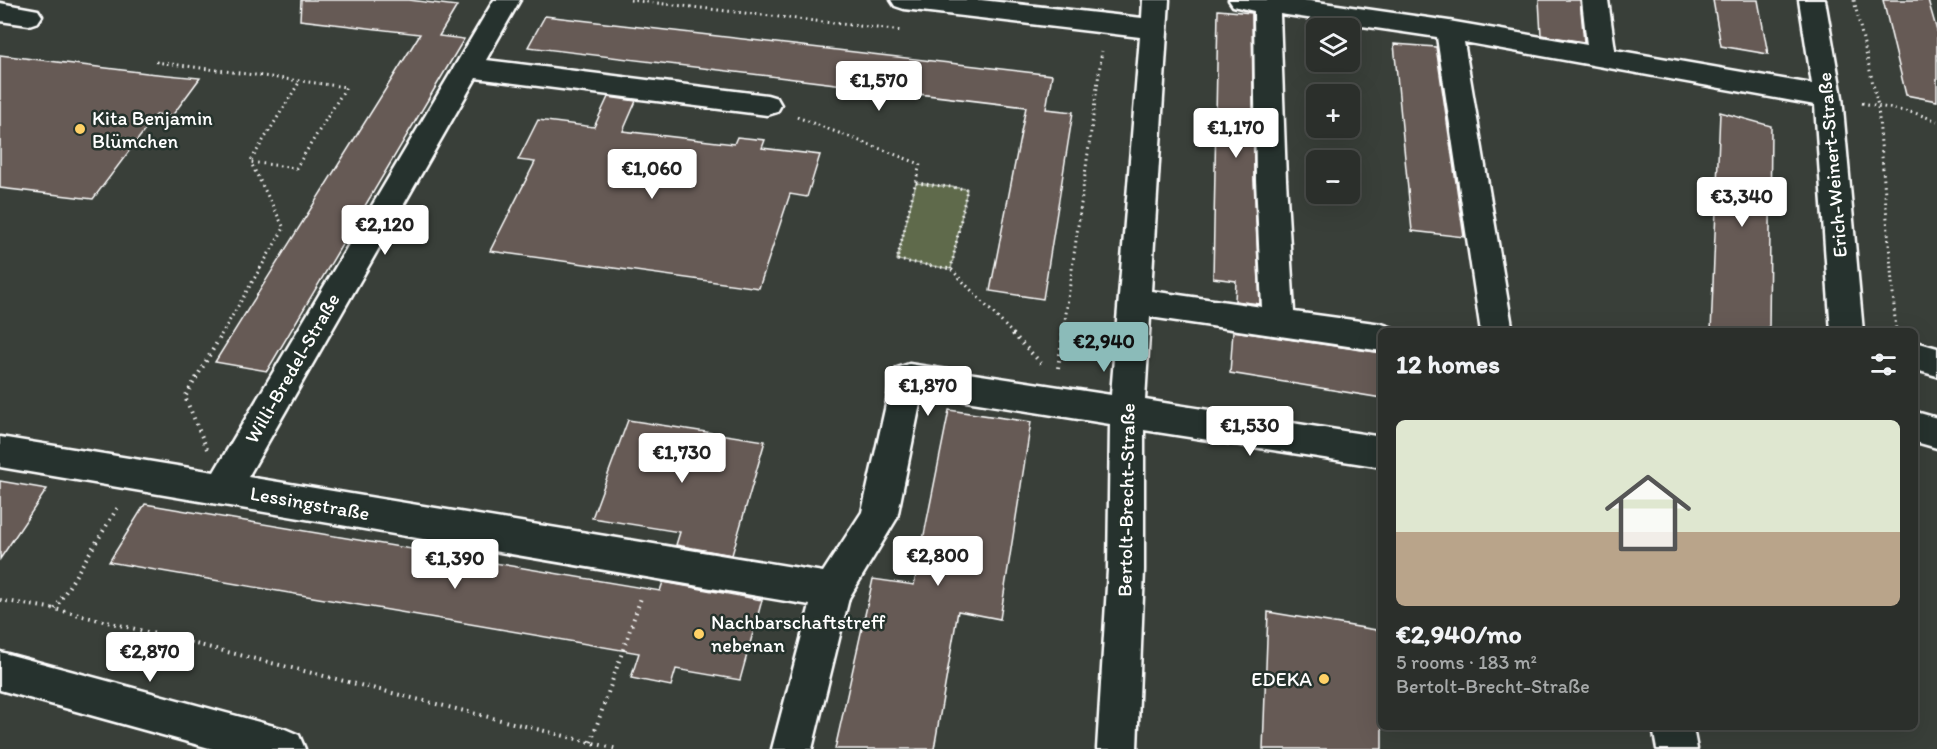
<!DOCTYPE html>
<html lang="en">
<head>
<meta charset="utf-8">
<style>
  :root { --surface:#2b2f2b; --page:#333733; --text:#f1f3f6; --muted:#a6a9a9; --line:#474a47; --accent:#8bbbb9 }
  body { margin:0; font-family:Itim,sans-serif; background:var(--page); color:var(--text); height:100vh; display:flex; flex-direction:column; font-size:22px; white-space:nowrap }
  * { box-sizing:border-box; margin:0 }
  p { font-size:20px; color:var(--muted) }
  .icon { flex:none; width:33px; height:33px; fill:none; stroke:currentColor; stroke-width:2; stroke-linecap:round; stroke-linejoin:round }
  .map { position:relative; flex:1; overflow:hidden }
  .details { position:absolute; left:1378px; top:328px; width:540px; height:402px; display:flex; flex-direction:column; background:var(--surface); border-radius:9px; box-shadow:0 6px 24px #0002,0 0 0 2px var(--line) }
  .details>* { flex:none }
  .tools { position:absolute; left:1306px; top:18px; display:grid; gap:12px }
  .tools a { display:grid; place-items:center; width:54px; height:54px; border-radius:9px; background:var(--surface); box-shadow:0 6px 24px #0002,0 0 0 2px var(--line); font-size:30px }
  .price { position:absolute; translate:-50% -51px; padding:0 14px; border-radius:6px; background:#fff; color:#222; font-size:20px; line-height:39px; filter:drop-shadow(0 2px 3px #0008) }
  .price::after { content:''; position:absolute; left:50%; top:36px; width:18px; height:14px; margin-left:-9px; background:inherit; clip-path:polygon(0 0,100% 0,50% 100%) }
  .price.on { background:var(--accent); color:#111 }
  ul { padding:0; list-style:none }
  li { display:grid; align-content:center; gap:12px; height:318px; padding:0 18px }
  li span { display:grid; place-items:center; height:186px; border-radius:9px; color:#555 }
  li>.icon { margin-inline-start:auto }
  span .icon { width:108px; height:108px; fill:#fffc; stroke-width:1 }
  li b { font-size:26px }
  h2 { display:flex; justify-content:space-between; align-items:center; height:72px; padding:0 18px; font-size:26px }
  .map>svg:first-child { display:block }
  .green { fill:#5e6b4c; stroke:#aeb5a6; stroke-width:1.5 }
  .building { fill:#665a54; stroke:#fff; stroke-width:1.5 }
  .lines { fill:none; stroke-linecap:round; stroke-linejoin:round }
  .minor-casing { stroke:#fff; stroke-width:5 }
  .path-far1 { stroke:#fff; stroke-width:3; stroke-dasharray:1.5 4; stroke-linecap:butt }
  .path { stroke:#fff; stroke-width:4; stroke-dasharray:1.5 5; stroke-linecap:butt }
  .minor { fill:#26332d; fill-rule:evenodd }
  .poi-dot { fill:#ffd166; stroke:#26332d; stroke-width:2 }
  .labels { text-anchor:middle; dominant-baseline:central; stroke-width:5; stroke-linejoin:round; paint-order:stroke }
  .poi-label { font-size:20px; fill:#fff; stroke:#26332d; text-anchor:start }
  .street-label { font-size:20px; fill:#fff; stroke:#26332d }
</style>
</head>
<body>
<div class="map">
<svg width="1937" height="749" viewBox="0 0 1937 749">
  <rect width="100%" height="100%" fill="#393f39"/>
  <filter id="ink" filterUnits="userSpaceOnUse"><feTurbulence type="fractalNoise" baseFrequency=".0167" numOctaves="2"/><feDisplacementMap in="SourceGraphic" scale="12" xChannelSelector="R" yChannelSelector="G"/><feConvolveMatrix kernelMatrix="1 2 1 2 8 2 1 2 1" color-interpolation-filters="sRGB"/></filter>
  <g filter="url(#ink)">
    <!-- green -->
    <path class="green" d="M 916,183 L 967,189 L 951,269 L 897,260 Z"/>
    <!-- building -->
    <path class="building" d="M 301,0 L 409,0 L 457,6 L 439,36 L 464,39 L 267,371 L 215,362 L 420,34 L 300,20 Z
      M 1539,0 L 1580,0 L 1584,42 L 1541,35 Z
      M 1713,0 L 1758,0 L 1768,54 L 1721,46 Z
      M 1883,0 L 1928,0 L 1937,31 L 1937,101 L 1906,95 Z
      M 1218,10 L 1252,13 L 1254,180 L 1260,304 L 1235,301 L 1236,281 L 1213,278 Z
      M 545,16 L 1052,75 L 1046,109 L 1073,112 L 1043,299 L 990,291 L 1026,107 L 528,47 Z
      M 1394,44 L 1436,47 L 1464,237 L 1412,231 Z
      M 0,55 L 147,73 L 200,78 L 172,116 L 157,114 L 93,199 L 0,188 Z
      M 608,97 L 636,101 L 623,131 L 734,144 L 737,137 L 765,140 L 762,148 L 820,155 L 807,197 L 790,194 L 759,288 L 490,251 L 535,162 L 518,160 L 538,120 L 594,127 Z
      M 1720,112 L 1771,126 L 1769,332 L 1711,332 Z
      M 1233,331 L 1382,353 L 1382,398 L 1230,373 Z
      M 949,410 L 1031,422 L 1000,619 L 958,611 L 934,749 L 835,749 L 873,579 L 914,585 Z
      M 628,420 L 765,441 L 732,555 L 676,545 L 680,532 L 592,518 Z
      M 0,481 L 47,489 L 0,559 Z
      M 145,504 L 660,591 L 663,582 L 762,600 L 740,680 L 676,669 L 671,686 L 631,678 L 639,653 L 109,562 Z
      M 1268,612 L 1382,631 L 1382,749 L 1263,749 Z"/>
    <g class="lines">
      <defs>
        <path id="minor" d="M 494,0 L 520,0 L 486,60 L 767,95 L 777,98 L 781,105 L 777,112 L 767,115 L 476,78 L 248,477 L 823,572 L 862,512 L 892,378 L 897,368 L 909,364 L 1111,395 L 1140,37 L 904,9 L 895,6 L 891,0 L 981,0 L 1142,18 L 1143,0 L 1169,0 L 1151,291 L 1262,307 L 1256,180 L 1254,11 L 1233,6 L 1229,0 L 1303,0 L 1449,21 L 1587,45 L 1582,0 L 1608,0 L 1615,50 L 1812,84 L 1799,0 L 1825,0 L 1842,97 L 1863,332 L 1831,332 L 1815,105 L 1464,42 L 1513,332 L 1481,332 L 1437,37 L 1280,14 L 1286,180 L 1294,312 L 1382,324 L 1393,328 L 1395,332 L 1382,332 L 1382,351 L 1150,317 L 1145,400 L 1382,437 L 1382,467 L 1144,430 L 1144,570 L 1137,749 L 1097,749 L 1108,570 L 1110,424 L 922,394 L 897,518 L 849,598 L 812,749 L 772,749 L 810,605 L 0,467 L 0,437 L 214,472 Z
          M 0,3 L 38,10 L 42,16 L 38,22 L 29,25 L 0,21 Z
          M 1916,342 L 1937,348 L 1937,376 L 1916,370 Z
          M 1916,412 L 1937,418 L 1937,448 L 1916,442 Z
          M 0,652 L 285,729 L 299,735 L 305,749 L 213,749 L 0,690 Z
          M 1653,728 L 1693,728 L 1697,749 L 1657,749 Z"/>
      </defs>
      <!-- minor casing -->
      <use href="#minor" class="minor-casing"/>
      <!-- path-far1 -->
      <path class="path-far1" d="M 630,0 L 903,31
        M 1854,0 L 1878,106 L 1896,332
        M 156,62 L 346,87 L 296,168 L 250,162 L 300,81
        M 1862,103 L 1915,113 L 1937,121
        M 797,117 L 920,164 L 897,260 L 951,269 L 1014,335
        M 916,183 L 967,189 L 951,269
        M 221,335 L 284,228 L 251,163
        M 1063,335 L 1102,51"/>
      <!-- path -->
      <path class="path" d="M 1013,334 L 1043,365
        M 1058,368 L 1063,334
        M 207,449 L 185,397 L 222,334
        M 0,600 L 55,609 L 617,749
        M 55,609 L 118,507
        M 591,742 L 642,595"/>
      <!-- minor -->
      <use href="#minor" class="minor"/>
    </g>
  </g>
  <!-- markers -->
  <g class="poi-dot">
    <circle cx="80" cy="129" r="6"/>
    <circle cx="699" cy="634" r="6"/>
    <circle cx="1324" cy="679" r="6"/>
  </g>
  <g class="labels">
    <!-- poi labels -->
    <g class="poi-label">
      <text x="92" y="118">Kita Benjamin<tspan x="92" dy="23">Blümchen</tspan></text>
      <text x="711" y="622">Nachbarschaftstreff<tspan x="711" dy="23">nebenan</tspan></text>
      <text x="1312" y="679" text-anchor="end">EDEKA</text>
    </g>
    <!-- street labels -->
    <g class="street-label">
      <text transform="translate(1832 165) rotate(-95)">Erich-Weinert-Straße</text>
      <text transform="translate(292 368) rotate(-60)">Willi-Bredel-Straße</text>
      <text transform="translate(1126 500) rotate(-89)">Bertolt-Brecht-Straße</text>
      <text transform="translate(310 503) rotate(10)">Lessingstraße</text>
    </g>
  </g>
</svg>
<div class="tools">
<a><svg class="icon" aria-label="layers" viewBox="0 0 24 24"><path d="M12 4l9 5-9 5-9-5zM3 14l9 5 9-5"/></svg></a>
<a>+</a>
<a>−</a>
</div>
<b class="price" style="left:879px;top:112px">€1,570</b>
<b class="price" style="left:1236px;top:159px">€1,170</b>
<b class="price" style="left:652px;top:200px">€1,060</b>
<b class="price" style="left:1742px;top:228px">€3,340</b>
<b class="price" style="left:385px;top:256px">€2,120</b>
<b class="price on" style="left:1104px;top:373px">€2,940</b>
<b class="price" style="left:928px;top:417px">€1,870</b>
<b class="price" style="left:1250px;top:457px">€1,530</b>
<b class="price" style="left:682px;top:484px">€1,730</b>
<b class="price" style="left:938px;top:587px">€2,800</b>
<b class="price" style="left:455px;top:590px">€1,390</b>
<b class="price" style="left:150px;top:683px">€2,870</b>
<section class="details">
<h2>12 homes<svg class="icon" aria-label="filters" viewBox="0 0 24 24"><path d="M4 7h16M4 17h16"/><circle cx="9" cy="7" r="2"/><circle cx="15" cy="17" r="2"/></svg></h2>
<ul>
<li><span style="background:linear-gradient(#dfe7d0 60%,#b9a48a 0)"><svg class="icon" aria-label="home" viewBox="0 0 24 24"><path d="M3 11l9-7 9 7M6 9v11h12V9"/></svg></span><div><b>€2,940/mo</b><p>5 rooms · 183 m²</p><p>Bertolt-Brecht-Straße</p></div></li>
</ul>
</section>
</div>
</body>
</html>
